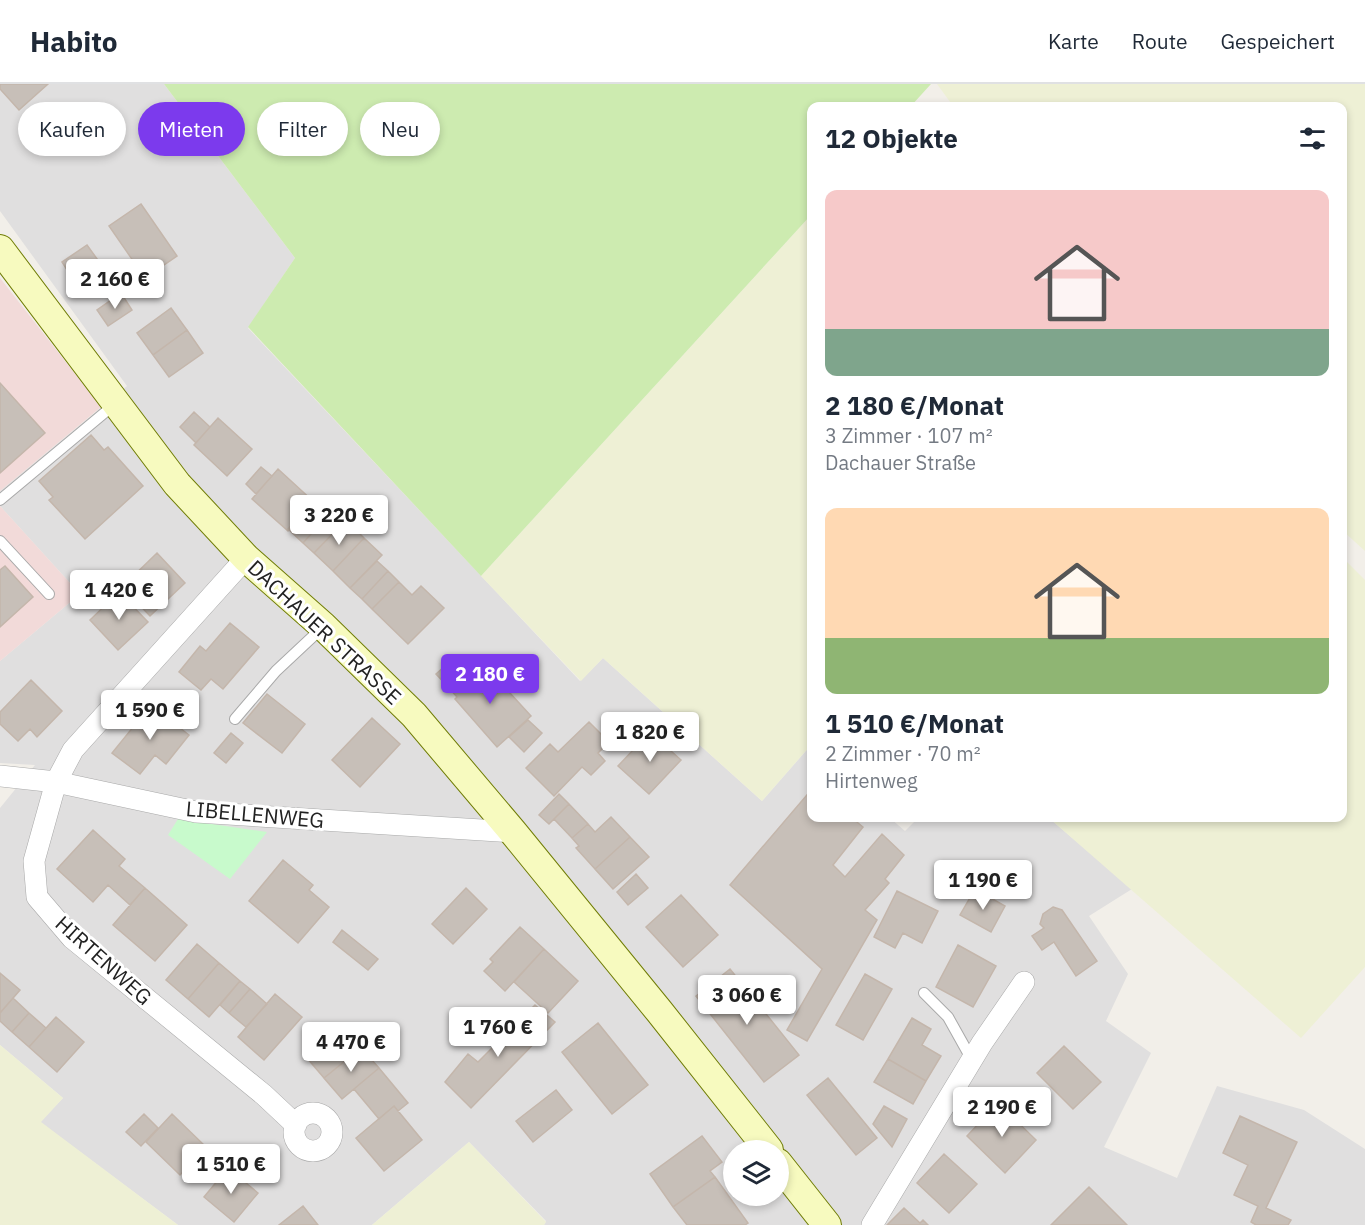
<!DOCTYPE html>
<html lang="de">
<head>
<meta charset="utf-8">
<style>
  :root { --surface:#fff; --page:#f2f2f3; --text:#1f2937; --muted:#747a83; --line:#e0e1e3; --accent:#7c3aed }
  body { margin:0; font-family:"IBM Plex Sans",sans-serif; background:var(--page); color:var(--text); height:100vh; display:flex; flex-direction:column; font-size:22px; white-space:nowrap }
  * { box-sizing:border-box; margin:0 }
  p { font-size:20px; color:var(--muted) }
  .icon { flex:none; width:33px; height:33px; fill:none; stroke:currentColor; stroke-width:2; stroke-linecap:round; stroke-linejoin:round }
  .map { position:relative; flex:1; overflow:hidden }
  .drawer { position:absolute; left:807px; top:18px; width:540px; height:720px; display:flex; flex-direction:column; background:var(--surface); border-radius:12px; box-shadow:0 3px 9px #0003 }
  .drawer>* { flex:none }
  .banner { position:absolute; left:18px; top:18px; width:570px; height:54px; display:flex; gap:12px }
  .fabs { position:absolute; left:723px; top:1056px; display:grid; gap:12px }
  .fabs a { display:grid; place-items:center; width:66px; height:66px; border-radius:50%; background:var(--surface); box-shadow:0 3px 9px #0003; font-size:30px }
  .price { position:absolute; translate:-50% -51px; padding:0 14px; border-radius:6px; background:#fff; color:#222; font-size:20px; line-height:39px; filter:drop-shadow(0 2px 3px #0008) }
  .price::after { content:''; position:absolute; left:50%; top:36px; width:18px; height:14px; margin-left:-9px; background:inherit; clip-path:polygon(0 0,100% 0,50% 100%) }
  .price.selected { background:var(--accent); color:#fff }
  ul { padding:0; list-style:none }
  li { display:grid; align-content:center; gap:12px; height:318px; padding:0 18px }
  li span { display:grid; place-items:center; height:186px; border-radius:12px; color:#555 }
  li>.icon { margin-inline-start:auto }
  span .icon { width:108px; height:108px; fill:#fffc; stroke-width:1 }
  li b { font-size:26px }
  h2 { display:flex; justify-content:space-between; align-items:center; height:72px; padding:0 18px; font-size:26px }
  .tag { padding:0 21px; border-radius:27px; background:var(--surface); box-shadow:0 3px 9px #0003; font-size:21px; line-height:54px }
  .tag.selected { background:var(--accent); color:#fff }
  header { display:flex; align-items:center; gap:36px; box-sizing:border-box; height:84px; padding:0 30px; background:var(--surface); border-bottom:2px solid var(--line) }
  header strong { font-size:28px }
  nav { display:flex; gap:33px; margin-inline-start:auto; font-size:21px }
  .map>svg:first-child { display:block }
  .residential { fill:#e0dfdf; fill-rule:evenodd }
  .commercial { fill:#f2dad9 }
  .farmland { fill:#eef0d5 }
  .grass { fill:#cdebb0 }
  .park { fill:#c8facc }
  .building { fill:#c7bfb8; stroke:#c4b6ab; stroke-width:1.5 }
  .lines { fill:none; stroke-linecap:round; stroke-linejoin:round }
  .lane-casing { stroke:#a9a9a9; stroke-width:12 }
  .street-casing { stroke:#a9a9a9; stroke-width:22 }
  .secondary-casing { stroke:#707d05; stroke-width:30 }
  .lane { stroke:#fff; stroke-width:10 }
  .street { stroke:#fff; stroke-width:21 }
  .secondary { stroke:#f7fabf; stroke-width:28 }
  .labels { text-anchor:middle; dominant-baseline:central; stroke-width:6; stroke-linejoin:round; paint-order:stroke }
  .street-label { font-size:21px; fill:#222; stroke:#fff }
</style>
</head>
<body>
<header>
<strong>Habito</strong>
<nav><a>Karte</a><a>Route</a><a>Gespeichert</a></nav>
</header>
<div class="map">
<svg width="1365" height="1141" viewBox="0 0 1365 1141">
  <rect width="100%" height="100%" fill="#f2efe9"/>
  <!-- residential -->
  <path class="residential" d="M 0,0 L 164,0 L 295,174 L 248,244 L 580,597 L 603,574 L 762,717 L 811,661 L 812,734 L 890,734 L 905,747 L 918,734 L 1049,734 L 1132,805 L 1089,832 L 1128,890 L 1106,937 L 1151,969 L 1104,1063 L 1177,1094 L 1217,1002 L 1304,1026 L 1365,1065 L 1365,1141 L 544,1141 L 546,1137 L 469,1058 L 372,1141 L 178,1141 L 40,1038 L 63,1014 L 0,961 L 0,724 L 35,681 L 0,679 L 0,577 L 80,510 L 0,422 L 0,407 L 127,302 L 0,127 ZM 734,1066 L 778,1066 L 778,1112 L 734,1112 Z"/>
  <!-- commercial -->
  <path class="commercial" d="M 0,194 L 101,323 L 0,407 Z
    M 0,422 L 80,510 L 0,577 Z"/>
  <!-- farmland -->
  <path class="farmland" d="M 937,0 L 1365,0 L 1365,467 L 1343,447 L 1342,22 L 953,22 Z
    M 811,131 L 811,661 L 762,717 L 603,574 L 581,597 L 481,492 Z
    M 1343,474 L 1365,496 L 1365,883 L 1301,954 L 1049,734 L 1342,734 Z
    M 0,961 L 63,1014 L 41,1038 L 178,1141 L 0,1141 Z
    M 469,1058 L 546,1138 L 544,1141 L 372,1141 Z"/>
  <!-- grass -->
  <path class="grass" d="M 164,0 L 931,0 L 911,22 L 812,22 L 811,131 L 481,492 L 248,243 L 295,174 Z"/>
  <!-- park -->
  <path class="park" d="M 178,735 L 267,748 L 230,795 L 168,751 Z"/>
  <!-- building -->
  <path class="building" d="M 0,0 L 48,0 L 19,26 L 0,5 Z
    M 141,120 L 177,172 L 145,194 L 109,142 Z
    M 87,161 L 100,179 L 74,197 L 62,178 Z
    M 121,209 L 132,226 L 108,242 L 97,226 Z
    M 171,224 L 187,246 L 153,271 L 137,249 Z
    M 187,246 L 203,269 L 169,293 L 153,271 Z
    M 0,299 L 45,349 L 0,389 Z
    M 194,328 L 210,343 L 196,359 L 180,343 Z
    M 218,334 L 252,365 L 227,392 L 194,361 Z
    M 91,351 L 104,366 L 108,363 L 143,402 L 85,455 L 49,416 L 53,413 L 39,397 Z
    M 261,383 L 272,392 L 256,410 L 246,400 Z
    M 278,385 L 314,418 L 288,447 L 252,415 Z
    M 314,418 L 328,431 L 303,459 L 288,445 Z
    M 328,431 L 340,442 L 314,469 L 303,459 Z
    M 346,436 L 364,454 L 333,487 L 314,469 Z
    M 364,454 L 382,471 L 350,504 L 333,487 Z
    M 157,469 L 185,499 L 150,532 L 122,503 Z
    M 377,477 L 388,487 L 362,515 L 350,504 Z
    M 5,482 L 33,513 L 0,543 L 0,486 Z
    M 388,487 L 399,498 L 372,525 L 362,515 Z
    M 399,498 L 412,511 L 421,502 L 444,524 L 408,560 L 372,525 Z
    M 119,508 L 148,538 L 118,566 L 90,536 Z
    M 230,539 L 259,563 L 223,605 L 211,595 L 201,606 L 179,588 L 200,562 L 206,567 Z
    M 457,571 L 470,584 L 449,604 L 436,590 Z
    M 470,584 L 477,593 L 487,584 L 531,632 L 497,663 L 455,615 L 457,613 L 449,604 Z
    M 31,596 L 62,627 L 37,653 L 30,645 L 18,657 L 0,640 L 0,628 Z
    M 267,610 L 305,640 L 282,669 L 243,639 Z
    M 151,621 L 189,651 L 166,680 L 155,671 L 140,690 L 112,669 Z
    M 372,634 L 400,660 L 360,703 L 332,676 Z
    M 528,636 L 542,649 L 524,668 L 509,653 Z
    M 589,638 L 609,658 L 598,669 L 605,677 L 591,691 L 582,683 L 554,712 L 526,684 L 550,660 L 558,668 Z
    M 650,648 L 681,676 L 649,710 L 618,682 Z
    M 231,649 L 243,659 L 226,679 L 214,669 Z
    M 812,705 L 812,734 L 852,734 L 863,743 L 833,781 L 845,793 L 882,750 L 904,771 L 885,795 L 889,799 L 865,826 L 877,836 L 807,957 L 787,946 L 822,885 L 730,801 Z
    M 559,710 L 569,720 L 549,740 L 539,731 Z
    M 569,720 L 588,740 L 572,754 L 554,735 Z
    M 611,733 L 630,753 L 595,785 L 576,764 L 579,762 L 572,754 L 588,740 L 595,748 Z
    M 93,746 L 125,775 L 119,782 L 145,804 L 130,821 L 108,801 L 93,818 L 57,785 Z
    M 630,753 L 649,773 L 613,805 L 595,785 Z
    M 283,776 L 313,801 L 309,806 L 329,823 L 298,859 L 249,817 Z
    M 636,790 L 648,804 L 628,821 L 617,808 Z
    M 145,804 L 187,841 L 155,877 L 113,841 Z
    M 466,804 L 487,825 L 453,860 L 432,840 Z
    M 975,805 L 1005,822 L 991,848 L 960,831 Z
    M 897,807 L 938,827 L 922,859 L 903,849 L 895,864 L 874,853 Z
    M 681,811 L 718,851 L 683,883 L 646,843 Z
    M 1053,823 L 1062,826 L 1097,877 L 1076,892 L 1054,858 L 1042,866 L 1032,852 L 1044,844 L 1040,840 L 1043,830 Z
    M 520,843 L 544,865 L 505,907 L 484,887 L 493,878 L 490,875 Z
    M 342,846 L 378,875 L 368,886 L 333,858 Z
    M 197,860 L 219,879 L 188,915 L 166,896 Z
    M 958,861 L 996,882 L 973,923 L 936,903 Z
    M 544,865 L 578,897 L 548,929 L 514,898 Z
    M 219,879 L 240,897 L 209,933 L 188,915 Z
    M 730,885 L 799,971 L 764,998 L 696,912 Z
    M 0,889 L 20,906 L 0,929 Z
    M 865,890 L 892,905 L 863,956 L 836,941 Z
    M 240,897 L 250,905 L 229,929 L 220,921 Z
    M 250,905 L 267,920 L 246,943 L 229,929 Z
    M 275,910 L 302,933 L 264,976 L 238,953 Z
    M 13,914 L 29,929 L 12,948 L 0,937 L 0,929 Z
    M 535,921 L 555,938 L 471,1024 L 445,998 L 468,970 L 478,978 Z
    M 29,929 L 46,944 L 29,963 L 12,948 Z
    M 56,933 L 84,958 L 57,988 L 29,963 Z
    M 912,934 L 931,945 L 922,961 L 941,972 L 926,997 L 888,975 Z
    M 598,939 L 648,1001 L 612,1030 L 562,968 Z
    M 344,943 L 361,964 L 324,994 L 307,974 Z
    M 1064,962 L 1101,998 L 1073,1025 L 1037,989 Z
    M 361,964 L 379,984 L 342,1015 L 324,994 Z
    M 888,975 L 926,997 L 913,1020 L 874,998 Z
    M 379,984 L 408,1019 L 398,1027 L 394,1022 L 379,1035 L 354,1005 Z
    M 828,994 L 877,1054 L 856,1071 L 807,1011 Z
    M 556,1006 L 572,1026 L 533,1058 L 516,1037 Z
    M 998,1019 L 1036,1056 L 1005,1089 L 967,1052 Z
    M 394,1022 L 422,1056 L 384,1087 L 356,1054 Z
    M 884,1022 L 907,1035 L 892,1063 L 873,1040 Z
    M 144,1030 L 158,1044 L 141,1062 L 126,1048 Z
    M 172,1030 L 206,1063 L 180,1091 L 146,1058 Z
    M 1240,1032 L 1297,1058 L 1266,1124 L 1291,1136 L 1288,1141 L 1256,1141 L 1251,1138 L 1258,1122 L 1234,1111 L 1248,1081 L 1223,1069 Z
    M 702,1052 L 722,1078 L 710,1087 L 715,1093 L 673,1123 L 650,1090 Z
    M 944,1070 L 977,1100 L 949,1129 L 917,1099 Z
    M 228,1084 L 258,1109 L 234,1138 L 204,1113 Z
    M 715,1093 L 748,1139 L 745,1141 L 687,1141 L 673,1123 Z
    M 1089,1103 L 1127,1141 L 1051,1141 Z
    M 303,1122 L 318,1141 L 279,1141 Z
    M 904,1124 L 920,1139 L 923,1136 L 928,1141 L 887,1141 Z"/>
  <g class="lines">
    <defs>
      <path id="lane" d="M 0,416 L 115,320
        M 0,457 L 49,510
        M 235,635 L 276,587 L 323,543
        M 924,909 L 948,933 L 972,976"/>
      <path id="street" d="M 246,474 L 73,666 L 56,698 L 34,777 L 37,813 L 72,854 L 264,1011 L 296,1041
        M 0,692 L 56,698 L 196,728 L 513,748
        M294 1048a19 19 0 1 1 38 0a19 19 0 1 1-38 0Z
        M 872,1141 L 982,959 L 1024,898"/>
      <path id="secondary" d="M 0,165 L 177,400 L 246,474 L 323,542 L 414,631 L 513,748 L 659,927 L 769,1066
        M 778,1079 L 827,1141"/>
    </defs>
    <!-- lane casing -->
    <use href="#lane" class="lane-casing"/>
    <!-- street casing -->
    <use href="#street" class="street-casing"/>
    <!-- secondary casing -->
    <use href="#secondary" class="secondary-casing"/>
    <!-- lane -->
    <use href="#lane" class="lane"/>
    <!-- street -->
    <use href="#street" class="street"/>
    <!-- secondary -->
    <use href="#secondary" class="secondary"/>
  </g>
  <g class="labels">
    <!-- street labels -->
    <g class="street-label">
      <text transform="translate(325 548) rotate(43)">DACHAUER STRASSE</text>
      <text transform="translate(255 730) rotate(5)">LIBELLENWEG</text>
      <text transform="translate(104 876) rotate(42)">HIRTENWEG</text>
    </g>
  </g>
</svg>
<div class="fabs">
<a><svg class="icon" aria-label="layers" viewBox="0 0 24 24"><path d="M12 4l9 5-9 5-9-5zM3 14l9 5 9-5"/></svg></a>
</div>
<b class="price" style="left:115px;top:226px">2 160 €</b>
<b class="price" style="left:339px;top:462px">3 220 €</b>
<b class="price" style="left:119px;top:537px">1 420 €</b>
<b class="price selected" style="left:490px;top:621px">2 180 €</b>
<b class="price" style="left:150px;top:657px">1 590 €</b>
<b class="price" style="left:650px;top:679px">1 820 €</b>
<b class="price" style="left:983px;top:827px">1 190 €</b>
<b class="price" style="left:747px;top:942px">3 060 €</b>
<b class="price" style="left:498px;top:974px">1 760 €</b>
<b class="price" style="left:351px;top:989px">4 470 €</b>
<b class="price" style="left:1002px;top:1054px">2 190 €</b>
<b class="price" style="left:231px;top:1111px">1 510 €</b>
<div class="banner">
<a class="tag">Kaufen</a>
<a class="tag selected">Mieten</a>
<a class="tag">Filter</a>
<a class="tag">Neu</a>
</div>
<section class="drawer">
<h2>12 Objekte<svg class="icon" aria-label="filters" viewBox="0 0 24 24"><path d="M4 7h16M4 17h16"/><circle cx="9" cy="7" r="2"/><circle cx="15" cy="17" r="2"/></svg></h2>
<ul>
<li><span style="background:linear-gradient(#f6c9c9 75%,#7fa58c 0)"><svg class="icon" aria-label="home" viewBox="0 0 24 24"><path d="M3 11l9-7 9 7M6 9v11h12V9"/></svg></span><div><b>2 180 €/Monat</b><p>3 Zimmer · 107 m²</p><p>Dachauer Straße</p></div></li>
<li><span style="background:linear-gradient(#ffd9b3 70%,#8fb573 0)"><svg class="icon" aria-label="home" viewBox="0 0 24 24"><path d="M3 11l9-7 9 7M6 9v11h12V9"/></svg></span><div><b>1 510 €/Monat</b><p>2 Zimmer · 70 m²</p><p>Hirtenweg</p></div></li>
</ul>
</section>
</div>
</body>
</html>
